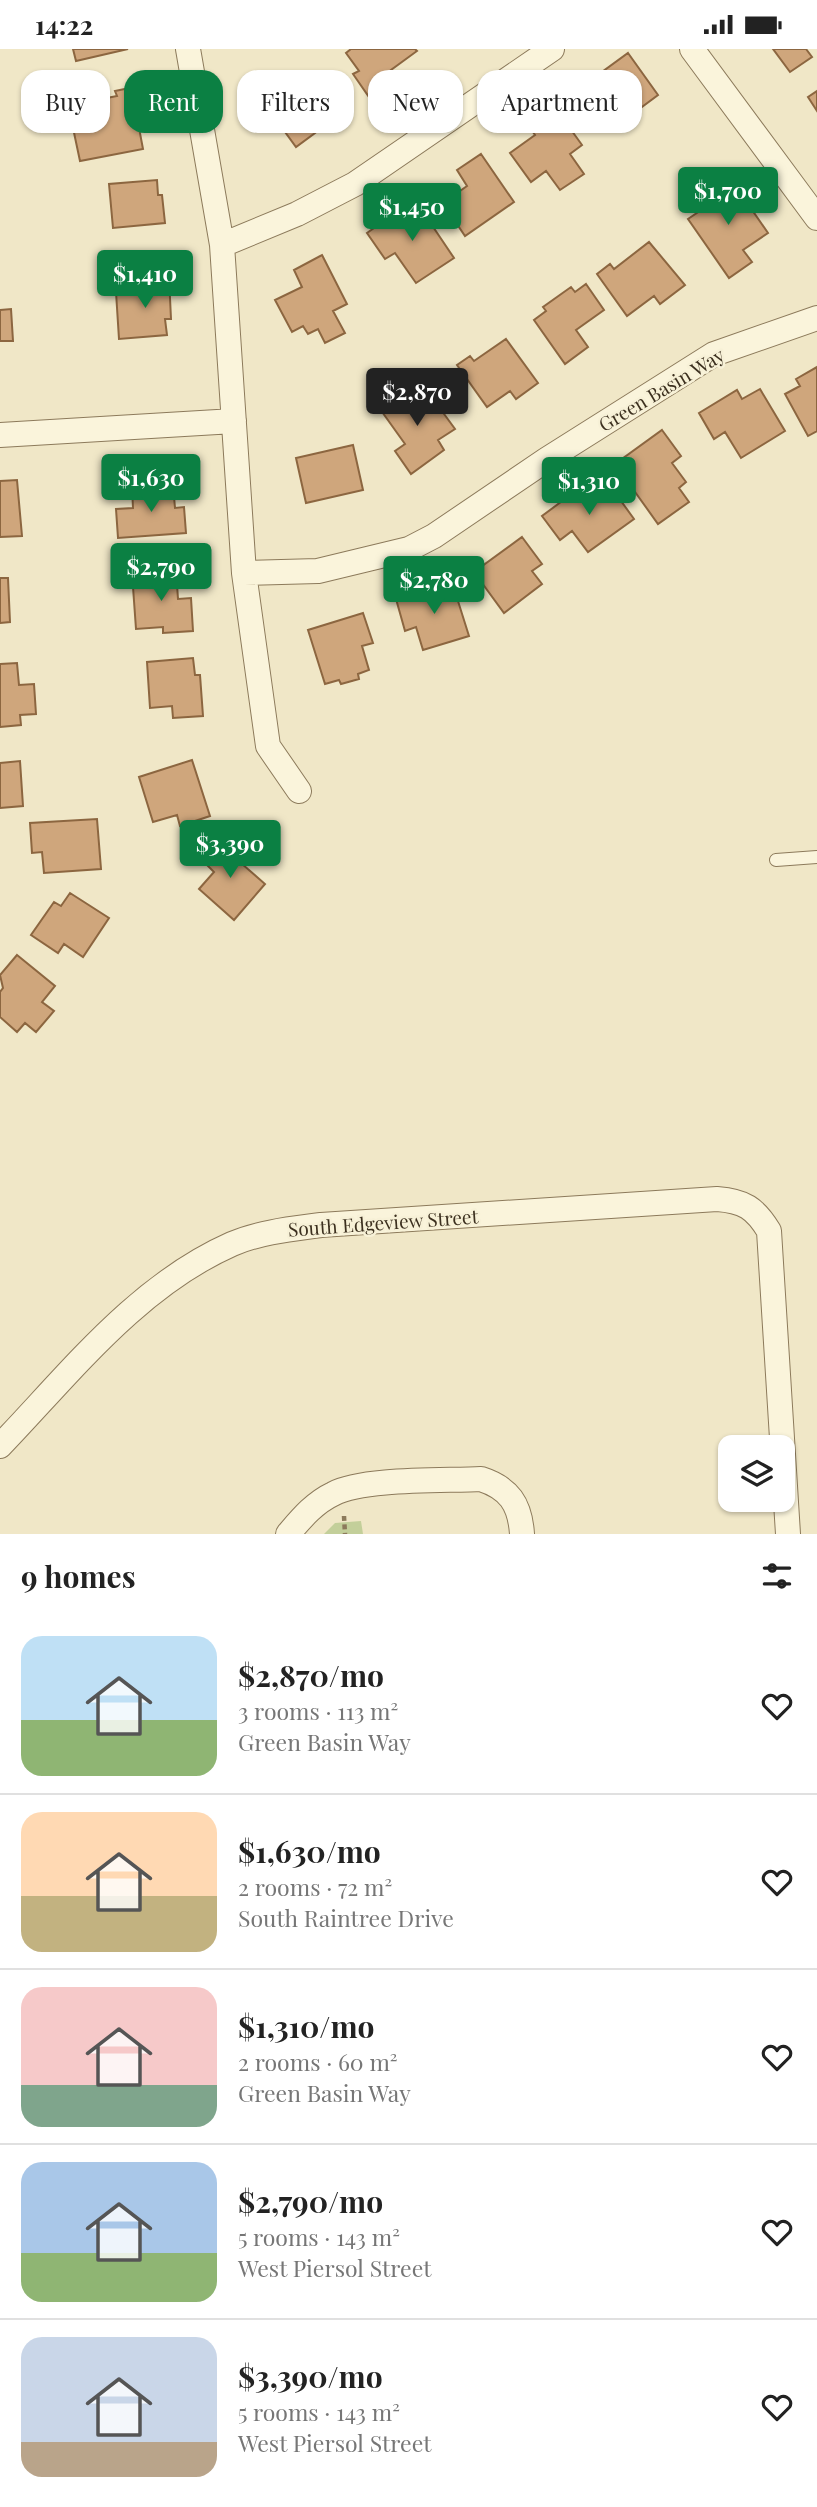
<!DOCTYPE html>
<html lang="en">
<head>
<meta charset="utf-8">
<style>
  :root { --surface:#fff; --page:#f2f2f2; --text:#222; --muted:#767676; --line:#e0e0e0; --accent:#0b8043 }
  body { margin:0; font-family:"Playfair Display",serif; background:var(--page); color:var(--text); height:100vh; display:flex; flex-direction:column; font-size:26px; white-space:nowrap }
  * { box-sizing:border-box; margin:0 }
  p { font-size:23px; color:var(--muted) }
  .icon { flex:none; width:38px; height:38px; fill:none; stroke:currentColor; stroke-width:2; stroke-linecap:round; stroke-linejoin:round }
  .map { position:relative; height:1485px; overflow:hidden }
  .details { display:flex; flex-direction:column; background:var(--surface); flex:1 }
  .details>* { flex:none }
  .guide { position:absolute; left:21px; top:21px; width:775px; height:63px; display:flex; gap:14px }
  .buttons { position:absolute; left:718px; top:1386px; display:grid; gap:14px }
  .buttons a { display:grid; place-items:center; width:77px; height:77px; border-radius:14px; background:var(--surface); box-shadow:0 2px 5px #0004; font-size:35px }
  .price { position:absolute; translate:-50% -60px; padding:0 16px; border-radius:7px; background:var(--accent); color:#fff; font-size:23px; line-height:46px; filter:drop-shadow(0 2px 4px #0008) }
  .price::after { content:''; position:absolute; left:50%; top:42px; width:21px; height:16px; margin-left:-10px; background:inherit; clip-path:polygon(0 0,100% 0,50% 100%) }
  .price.current { background:#222; color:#fff }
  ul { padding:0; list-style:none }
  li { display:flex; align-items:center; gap:21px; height:175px; padding:0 21px }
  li+li { border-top:2px solid var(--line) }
  li span { display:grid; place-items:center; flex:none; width:196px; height:140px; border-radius:21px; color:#555 }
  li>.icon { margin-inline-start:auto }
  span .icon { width:84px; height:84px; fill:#fffc; stroke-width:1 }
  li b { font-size:30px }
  h2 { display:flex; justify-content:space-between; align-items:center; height:84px; padding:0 21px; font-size:30px }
  .tag { padding:0 24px; border-radius:21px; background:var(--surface); box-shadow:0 2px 5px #0004; font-size:24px; line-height:63px }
  .tag.current { background:var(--accent); color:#fff }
  .status { display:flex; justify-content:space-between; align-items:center; height:49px; padding:0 35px; background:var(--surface); direction:ltr }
  .status svg { height:19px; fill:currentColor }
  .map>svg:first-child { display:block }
  .green { fill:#c3cf9a }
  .building { fill:#cfa67c; stroke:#8c6640; stroke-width:2 }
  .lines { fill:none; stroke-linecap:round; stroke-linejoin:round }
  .service-casing { stroke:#8c7a5b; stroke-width:14 }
  .minor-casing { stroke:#8c7a5b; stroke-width:26 }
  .path { stroke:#8c7a5b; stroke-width:4.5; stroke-dasharray:5 3.5; stroke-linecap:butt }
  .service { stroke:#faf4db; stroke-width:12 }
  .minor { stroke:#faf4db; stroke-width:24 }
  .labels { text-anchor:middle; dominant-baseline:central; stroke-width:5; stroke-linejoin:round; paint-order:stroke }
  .street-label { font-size:19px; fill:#3c301f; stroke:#f7f1d7 }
</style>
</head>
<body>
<div class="status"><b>14:22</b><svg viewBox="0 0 49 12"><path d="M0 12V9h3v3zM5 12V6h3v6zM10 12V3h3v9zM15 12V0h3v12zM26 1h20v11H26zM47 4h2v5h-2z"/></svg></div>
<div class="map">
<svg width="817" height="1485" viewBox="0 0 817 1485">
  <rect width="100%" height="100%" fill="#f0e7c7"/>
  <!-- green -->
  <path class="green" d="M 361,1472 L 363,1485 L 324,1485 L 335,1474 Z"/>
  <!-- building -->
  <path class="building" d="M 73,0 L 128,0 L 76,12 Z
    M 351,0 L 415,0 L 417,2 L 391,21 L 397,29 L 369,48 L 353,25 L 359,22 L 346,4 Z
    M 773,0 L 806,0 L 812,8 L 790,23 Z
    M 628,4 L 658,46 L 619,75 L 607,58 L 598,64 L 580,39 Z
    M 264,25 L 278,44 L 303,25 L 313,40 L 322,34 L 339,57 L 310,78 L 315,84 L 296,98 L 264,54 L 268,51 L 254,32 Z
    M 144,36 L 152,76 L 139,79 L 143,100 L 80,112 L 73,79 L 86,76 L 81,54 L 117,47 L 115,42 Z
    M 817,42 L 817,62 L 808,48 Z
    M 551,53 L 582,96 L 570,105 L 584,125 L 560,141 L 546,122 L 531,133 L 510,104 L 535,86 L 525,72 Z
    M 481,105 L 514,153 L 465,187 L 443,154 L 467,137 L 457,121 Z
    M 730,129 L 768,184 L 743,201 L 752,213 L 729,229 L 688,170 L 710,155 L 704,147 Z
    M 157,131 L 158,146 L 162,146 L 165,174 L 113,179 L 109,135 Z
    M 419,157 L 454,209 L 416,234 L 395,204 L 385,210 L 367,184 L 401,160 L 405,167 Z
    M 649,193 L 685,236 L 660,255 L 654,247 L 627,267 L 597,225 L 610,215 L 614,220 Z
    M 322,206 L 347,255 L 333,262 L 345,284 L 325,294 L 318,280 L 308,285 L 303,277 L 292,283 L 275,251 L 302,238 L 294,221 Z
    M 169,228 L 171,270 L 165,270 L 167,286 L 119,290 L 116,243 L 141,242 L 141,230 Z
    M 586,235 L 604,261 L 576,281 L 588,298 L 565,315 L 534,271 L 546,262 L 543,258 L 571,238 L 575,243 Z
    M 11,260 L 13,292 L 0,292 L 0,261 Z
    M 506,290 L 538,334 L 516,350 L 510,342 L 487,358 L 457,316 L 470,307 L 474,312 Z
    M 817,318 L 817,382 L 808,387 L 785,345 L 800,337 L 796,330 Z
    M 409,338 L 429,358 L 436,354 L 455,380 L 438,391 L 444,401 L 411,425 L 395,402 L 405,395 L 380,360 Z
    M 760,340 L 785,382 L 741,409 L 725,383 L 714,390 L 699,364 L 737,341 L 742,350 Z
    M 662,381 L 681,407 L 672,414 L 686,433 L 679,439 L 689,453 L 658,475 L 615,415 Z
    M 353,396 L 363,441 L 306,454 L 296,409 Z
    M 17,431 L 22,487 L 0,488 L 0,432 Z
    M 608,434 L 634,470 L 588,503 L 572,482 L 560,491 L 542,467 L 577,441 L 585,451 Z
    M 173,436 L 175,459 L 184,458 L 186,484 L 118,489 L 116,460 L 133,459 L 132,438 Z
    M 522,488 L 542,515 L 532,522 L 542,535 L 504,564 L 474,523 Z
    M 176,521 L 178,550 L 191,549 L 193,582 L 163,584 L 163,578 L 136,580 L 132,524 Z
    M 0,529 L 8,529 L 10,573 L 0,574 Z
    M 452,533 L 469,587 L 423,601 L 416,578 L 405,582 L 396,550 Z
    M 363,564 L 373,594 L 362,597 L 369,621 L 358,625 L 359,630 L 341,635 L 339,631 L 325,635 L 308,581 Z
    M 193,609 L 195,626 L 200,626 L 203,667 L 173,669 L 172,657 L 150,659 L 147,613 Z
    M 17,614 L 19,636 L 34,635 L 36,665 L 20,666 L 21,676 L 0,678 L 0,615 Z
    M 192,711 L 210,767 L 180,777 L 177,766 L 153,773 L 139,728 Z
    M 20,712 L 23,757 L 0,759 L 0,714 Z
    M 97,770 L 101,820 L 44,824 L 42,803 L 32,804 L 30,774 Z
    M 224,790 L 247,809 L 242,815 L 265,835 L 234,871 L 199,840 L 214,823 L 204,813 Z
    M 70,844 L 109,869 L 83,908 L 64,895 L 58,904 L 31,886 L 54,853 L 61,857 Z
    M 17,906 L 55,937 L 42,953 L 54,962 L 36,983 L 25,974 L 17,983 L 0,968 L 0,943 L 3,939 L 0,926 Z"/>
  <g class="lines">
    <defs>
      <path id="service" d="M 776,811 L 817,808"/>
      <path id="minor" d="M 188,0 L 222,196 L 244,524 L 268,697 L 299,742
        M 692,0 L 817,169
        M 222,196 L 297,165 L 355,135 L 552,0
        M 0,386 L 234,372
        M 244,524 L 318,522 L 409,500 L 434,487 L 546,411 L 714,305 L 817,269
        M 0,1397 C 71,1323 137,1237 232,1195 C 260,1183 291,1180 321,1176 L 717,1150 C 744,1152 755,1159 769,1182 L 788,1485
        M 288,1485 C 301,1470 314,1454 333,1445 C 363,1429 444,1432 481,1430 C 509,1439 520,1455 522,1485"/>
    </defs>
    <!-- service casing -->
    <use href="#service" class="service-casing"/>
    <!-- minor casing -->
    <use href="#minor" class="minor-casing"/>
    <!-- path -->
    <path class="path" d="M 344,1467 L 345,1485"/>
    <!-- service -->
    <use href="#service" class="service"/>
    <!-- minor -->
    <use href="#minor" class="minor"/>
  </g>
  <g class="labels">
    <!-- street labels -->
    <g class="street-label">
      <text transform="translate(661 340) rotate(-31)">Green Basin Way</text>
      <text transform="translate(383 1173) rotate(-4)">South Edgeview Street</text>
    </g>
  </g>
</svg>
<div class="buttons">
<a><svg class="icon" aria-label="layers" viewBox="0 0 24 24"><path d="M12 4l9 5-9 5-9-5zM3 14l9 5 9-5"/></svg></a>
</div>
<b class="price" style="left:728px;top:178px">$1,700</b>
<b class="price" style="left:412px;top:194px">$1,450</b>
<b class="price" style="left:145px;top:261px">$1,410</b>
<b class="price current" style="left:417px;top:379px">$2,870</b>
<b class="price" style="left:151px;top:465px">$1,630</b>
<b class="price" style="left:589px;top:468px">$1,310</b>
<b class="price" style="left:161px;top:554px">$2,790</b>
<b class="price" style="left:434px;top:567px">$2,780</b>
<b class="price" style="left:230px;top:831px">$3,390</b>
<div class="guide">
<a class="tag">Buy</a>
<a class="tag current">Rent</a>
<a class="tag">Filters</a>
<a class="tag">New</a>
<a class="tag">Apartment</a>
</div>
</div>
<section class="details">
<h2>9 homes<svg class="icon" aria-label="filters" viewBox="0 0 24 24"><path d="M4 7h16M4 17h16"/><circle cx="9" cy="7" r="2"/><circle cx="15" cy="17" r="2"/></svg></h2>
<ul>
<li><span style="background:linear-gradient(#bfe0f5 60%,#8fb573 0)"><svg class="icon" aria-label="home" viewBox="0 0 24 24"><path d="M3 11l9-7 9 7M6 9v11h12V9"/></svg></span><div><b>$2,870/mo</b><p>3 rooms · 113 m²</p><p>Green Basin Way</p></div><svg class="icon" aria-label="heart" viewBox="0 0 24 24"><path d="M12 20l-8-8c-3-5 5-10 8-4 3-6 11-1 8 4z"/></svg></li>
<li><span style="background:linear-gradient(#ffd9b3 60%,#c2b280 0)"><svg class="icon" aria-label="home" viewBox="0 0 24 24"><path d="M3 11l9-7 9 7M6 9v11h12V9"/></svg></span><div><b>$1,630/mo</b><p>2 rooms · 72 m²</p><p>South Raintree Drive</p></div><svg class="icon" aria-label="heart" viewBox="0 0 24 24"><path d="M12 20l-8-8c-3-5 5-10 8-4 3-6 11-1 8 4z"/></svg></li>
<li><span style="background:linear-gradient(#f6c9c9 70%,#7fa58c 0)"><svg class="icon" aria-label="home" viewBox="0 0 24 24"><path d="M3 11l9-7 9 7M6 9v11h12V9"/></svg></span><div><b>$1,310/mo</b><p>2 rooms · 60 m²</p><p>Green Basin Way</p></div><svg class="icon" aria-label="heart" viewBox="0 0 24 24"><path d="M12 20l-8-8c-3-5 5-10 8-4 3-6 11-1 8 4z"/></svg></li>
<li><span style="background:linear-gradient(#a9c7e8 65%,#8fb573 0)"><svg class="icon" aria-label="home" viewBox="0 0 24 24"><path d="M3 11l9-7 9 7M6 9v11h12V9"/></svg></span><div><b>$2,790/mo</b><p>5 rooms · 143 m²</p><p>West Piersol Street</p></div><svg class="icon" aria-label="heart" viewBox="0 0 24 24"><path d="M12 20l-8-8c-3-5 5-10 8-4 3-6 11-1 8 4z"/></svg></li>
<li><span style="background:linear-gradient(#c9d6e8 75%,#b9a48a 0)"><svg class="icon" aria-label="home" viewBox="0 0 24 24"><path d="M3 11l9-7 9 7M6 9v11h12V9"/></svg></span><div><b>$3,390/mo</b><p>5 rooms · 143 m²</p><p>West Piersol Street</p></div><svg class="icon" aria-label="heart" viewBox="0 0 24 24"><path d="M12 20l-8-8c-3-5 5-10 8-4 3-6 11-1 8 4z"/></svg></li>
</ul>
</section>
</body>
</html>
